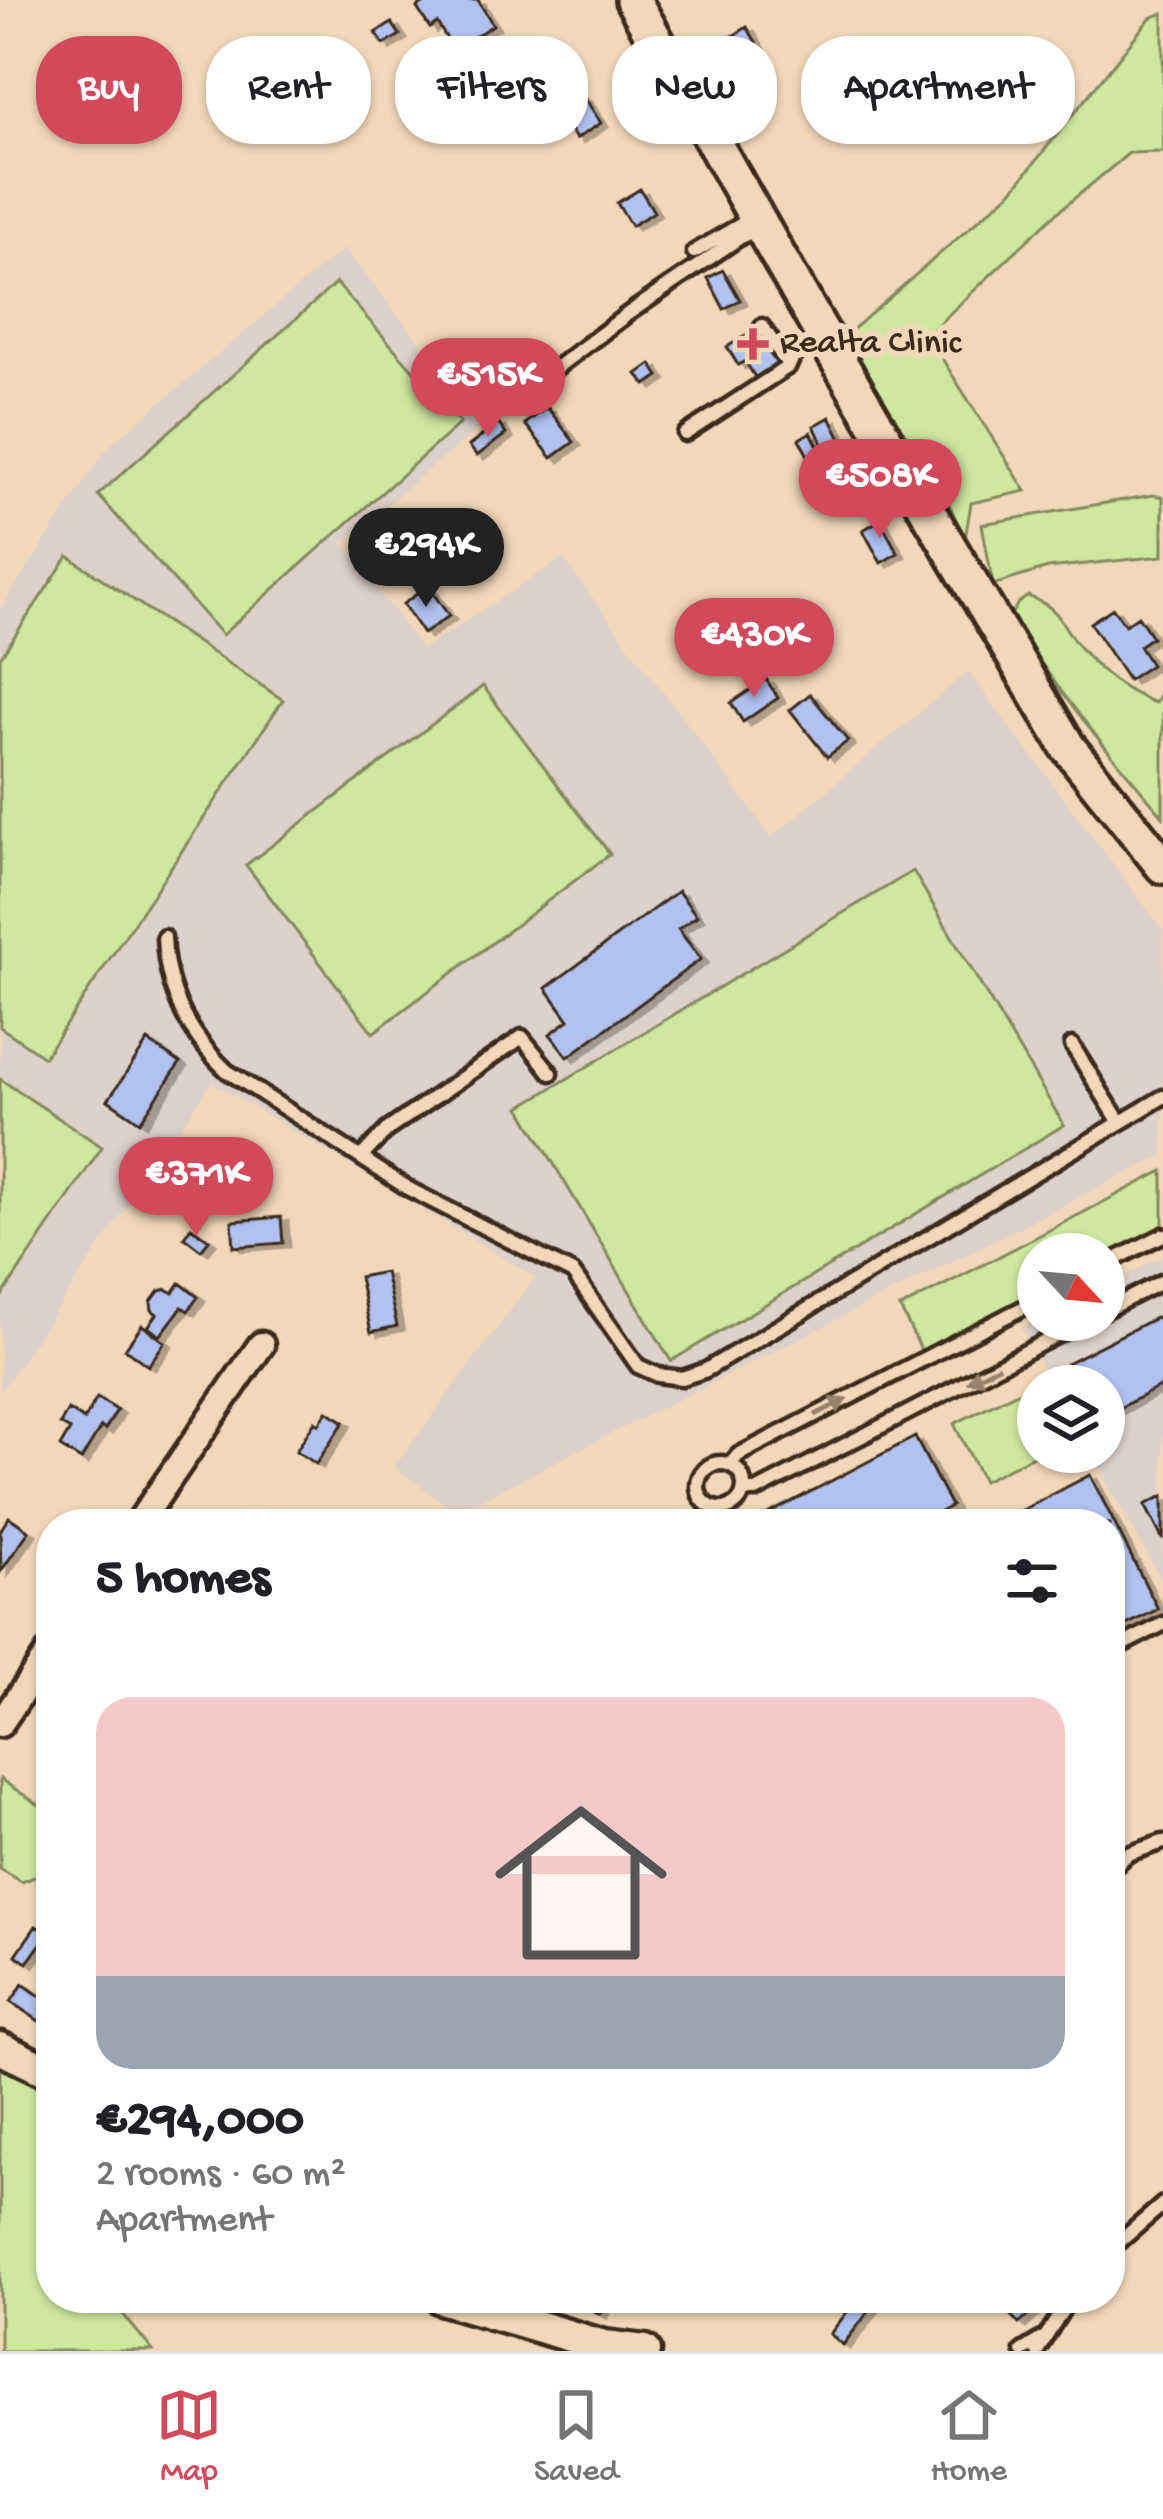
<!DOCTYPE html>
<html lang="en">
<head>
<meta charset="utf-8">
<style>
  :root { --surface:#fff; --page:#f2f2f2; --text:#202124; --muted:#757577; --line:#e0e0e0; --accent:#d1495b }
  body { margin:0; font-family:"Gochi Hand",sans-serif; background:var(--page); color:var(--text); height:100vh; display:flex; flex-direction:column; font-size:45px; white-space:nowrap }
  * { box-sizing:border-box; margin:0 }
  p { font-size:39px; color:var(--muted) }
  .icon { flex:none; width:66px; height:66px; fill:none; stroke:currentColor; stroke-width:2; stroke-linecap:round; stroke-linejoin:round }
  .map { position:relative; flex:1; overflow:hidden }
  .details { position:absolute; left:36px; top:1509px; width:1089px; height:804px; display:flex; flex-direction:column; background:var(--surface); border-radius:48px; box-shadow:0 3px 9px #0004 }
  .details>* { flex:none }
  .banner { position:absolute; left:36px; top:36px; width:1092px; height:108px; display:flex; gap:24px }
  .needle { width:78px; rotate:116deg }
  .fabs { position:absolute; left:1017px; top:1233px; display:grid; gap:24px }
  .fabs a { display:grid; place-items:center; width:108px; height:108px; border-radius:50%; background:var(--surface); box-shadow:0 3px 9px #0004; font-size:60px }
  .price { position:absolute; translate:-50% -102px; padding:0 27px; border-radius:42px; background:var(--accent); color:#fff; font-size:39px; line-height:78px; filter:drop-shadow(0 3px 6px #0008) }
  .price::after { content:''; position:absolute; left:50%; top:72px; width:36px; height:27px; margin-left:-18px; background:inherit; clip-path:polygon(0 0,100% 0,50% 100%) }
  .price.on { background:#222; color:#fff }
  ul { padding:0; list-style:none }
  li { display:grid; align-content:center; gap:24px; height:636px; padding:0 60px }
  li+li { border-top:3px solid var(--line) }
  li span { display:grid; place-items:center; height:372px; border-radius:36px; color:#555 }
  li>.icon { margin-inline-start:auto }
  span .icon { width:216px; height:216px; fill:#fffc; stroke-width:1 }
  li b { font-size:51px }
  h2 { display:flex; justify-content:space-between; align-items:center; height:144px; padding:0 60px; font-size:51px }
  .tag { padding:0 42px; border-radius:48px; background:var(--surface); box-shadow:0 3px 9px #0004; font-size:42px; line-height:108px }
  .tag.on { background:var(--accent); color:#fff }
  .menu { display:flex; justify-content:space-around; align-items:center; height:168px; border-top:3px solid var(--line); background:var(--surface); font-size:33px; color:var(--muted) }
  .menu a { display:grid; justify-items:center; gap:6px }
  .menu .on { color:var(--accent) }
  .map>svg:first-child { display:block }
  .built { fill:#ded1ca }
  .green { fill:#cee89f; stroke:#84895e; stroke-width:3 }
  .building { fill:#b1c2f1; stroke:#3b2a1e; stroke-width:3; filter:url(#shadow) }
  .lines { fill:none; stroke-linecap:round; stroke-linejoin:round }
  .service-casing { stroke:#3b2a1e; stroke-width:21 }
  .minor-casing { stroke:#3b2a1e; stroke-width:33 }
  .tertiary-casing { stroke:#3b2a1e; stroke-width:39 }
  .secondary-casing { stroke:#3b2a1e; stroke-width:42 }
  .service { stroke:#f1d8b9; stroke-width:12 }
  .minor { stroke:#f1d8b9; stroke-width:24 }
  .tertiary { stroke:#f1d8b9; stroke-width:30 }
  .secondary { stroke:#f1d8b9; stroke-width:33 }
  .oneway { fill:#96816c }
  .poi-dot { fill:#d1495b; stroke:#f1d8b9; stroke-width:4.5 }
  .labels { text-anchor:middle; dominant-baseline:central; stroke-width:12; stroke-linejoin:round; paint-order:stroke }
  .poi-label { font-size:36px; fill:#3b2a1e; stroke:#f1d8b9; text-anchor:start }
</style>
</head>
<body>
<div class="map">
<svg width="1163" height="2351" viewBox="0 0 1163 2351">
  <defs>
    <filter id="shadow"><feDropShadow dx="7" dy="4" stdDeviation="0" flood-color="#0004"/></filter>
  </defs>
  <rect width="100%" height="100%" fill="#f1d8b9"/>
  <filter id="ink" filterUnits="userSpaceOnUse"><feTurbulence type="fractalNoise" baseFrequency=".00833" numOctaves="2"/><feDisplacementMap in="SourceGraphic" scale="24" xChannelSelector="R" yChannelSelector="G"/><feConvolveMatrix kernelMatrix="1 2 1 2 8 2 1 2 1" color-interpolation-filters="sRGB"/></filter>
  <g filter="url(#ink)">
    <!-- built -->
    <path class="built" d="M 344,248 L 485,423 L 342,542 L 422,649 L 563,558 L 772,837 L 968,671 L 1163,930 L 1163,1155 L 456,1512 L 394,1467 L 535,1277 L 212,1082 L 0,1393 L 0,609 L 107,448 Z
      M 1163,1256 L 1163,1583 L 1090,1452 L 1104,1452 L 1104,1386 L 1053,1386 L 1021,1328 L 1038,1320 L 1104,1320 L 1104,1286 Z"/>
    <!-- green -->
    <path class="green" d="M 1163,13 L 1163,152 L 1129,153 L 1053,216 L 927,335 L 1026,491 L 971,503 L 965,539 L 936,476 L 891,426 L 843,338 L 1012,191 L 1150,18 Z
      M 336,283 L 460,423 L 222,635 L 98,495 Z
      M 1153,495 L 1163,497 L 1163,556 L 1048,568 L 993,585 L 982,524 Z
      M 68,556 L 283,700 L 44,1057 L 0,1027 L 0,658 Z
      M 1028,596 C 1065,611 1057,621 1080,648 C 1102,674 1124,691 1155,703 L 1163,687 L 1163,816 C 1109,752 1054,688 1010,616 L 1018,603 Z
      M 483,686 L 610,854 L 373,1033 L 246,865 Z
      M 913,871 L 1064,1125 L 671,1361 L 520,1107 Z
      M 0,1079 L 102,1147 L 0,1299 Z
      M 1163,1171 L 1163,1226 L 1104,1257 L 1038,1254 L 1038,1291 L 922,1352 L 900,1308 Z
      M 1023,1389 L 1038,1419 L 1038,1452 L 1041,1452 L 983,1481 L 954,1424 Z
      M 0,1779 L 51,1813 L 51,1870 L 22,1882 L 0,1869 Z
      M 0,2048 L 51,2073 L 51,2298 L 110,2298 L 153,2351 L 0,2351 Z"/>
    <!-- building -->
    <path class="building" d="M 429,0 L 478,0 L 493,25 L 454,50 L 437,23 L 430,28 L 417,8 Z
      M 392,23 L 400,35 L 384,45 L 376,33 Z
      M 747,27 L 765,57 L 718,85 L 710,72 L 737,55 L 728,39 Z
      M 513,52 L 539,93 L 492,122 L 483,108 L 494,102 L 477,74 Z
      M 584,97 L 601,123 L 576,139 L 559,113 Z
      M 640,189 L 654,212 L 631,226 L 617,203 Z
      M 723,270 L 740,300 L 724,309 L 708,278 Z
      M 756,329 L 780,368 L 758,382 L 745,361 L 738,365 L 727,347 Z
      M 651,364 L 659,376 L 646,385 L 637,374 Z
      M 547,407 L 574,442 L 552,458 L 525,424 Z
      M 830,417 L 847,451 L 830,459 L 814,426 Z
      M 498,423 L 506,434 L 477,456 L 469,446 Z
      M 811,432 L 824,458 L 812,463 L 799,439 Z
      M 880,520 L 898,553 L 881,563 L 863,530 Z
      M 428,586 L 449,616 L 423,634 L 403,604 Z
      M 1113,608 L 1125,625 L 1138,616 L 1152,637 L 1139,646 L 1151,665 L 1128,680 L 1090,623 Z
      M 766,679 L 778,698 L 743,722 L 731,703 Z
      M 810,694 L 848,741 L 827,757 L 790,710 Z
      M 678,891 L 697,916 L 678,929 L 701,959 L 568,1057 L 550,1034 L 569,1020 L 546,988 Z
      M 148,1041 L 180,1063 L 140,1122 L 108,1100 Z
      M 281,1217 L 283,1243 L 234,1247 L 232,1221 Z
      M 191,1227 L 209,1240 L 201,1250 L 184,1237 Z
      M 385,1272 L 397,1326 L 371,1332 L 359,1277 Z
      M 180,1283 L 198,1297 L 188,1311 L 182,1307 L 160,1336 L 148,1327 L 157,1314 L 152,1310 L 151,1302 L 159,1291 L 167,1289 L 173,1293 Z
      M 1163,1314 L 1163,1385 L 1104,1416 L 1104,1386 L 1078,1386 L 1067,1363 Z
      M 142,1325 L 165,1342 L 148,1366 L 125,1349 Z
      M 97,1398 L 117,1410 L 105,1430 L 101,1427 L 81,1460 L 60,1447 L 70,1430 L 60,1424 L 68,1410 L 84,1420 Z
      M 327,1411 L 344,1422 L 316,1464 L 296,1451 L 315,1421 L 319,1424 Z
      M 915,1437 L 951,1506 L 918,1524 L 749,1524 Z
      M 1090,1475 L 1158,1609 L 1110,1633 L 1110,1524 L 997,1523 Z
      M 1163,1496 L 1163,1540 L 1145,1505 Z
      M 251,1513 L 261,1520 L 265,1513 L 278,1521 L 244,1524 Z
      M 9,1517 L 29,1531 L 1,1571 L 0,1531 Z
      M 36,1926 L 48,1934 L 27,1963 L 16,1955 Z
      M 23,1984 L 41,1997 L 48,1987 L 51,1989 L 51,2029 L 11,2002 Z
      M 570,2298 L 605,2298 L 608,2299 L 600,2314 Z
      M 858,2298 L 873,2306 L 843,2345 L 830,2334 Z
      M 1021,2300 L 1032,2312 L 1019,2324 L 1008,2312 Z"/>
    <g class="lines">
      <defs>
        <path id="service" d="M 694,252 L 754,217
          M 762,326 L 789,366
          M 507,405 L 629,313 L 742,236 L 761,228
          M 685,434 L 789,366 L 793,357 L 822,335
          M 164,937 C 166,990 189,1035 227,1071 L 409,1189 L 573,1273 L 638,1366 L 658,1375 L 682,1378 L 706,1370 L 1163,1097
          M 1072,1045 L 1119,1121
          M 362,1156 L 387,1130 L 522,1037 L 551,1073
          M 1104,1265 L 1163,1235
          M 1104,1311 L 1163,1281
          M698 1486a23 23 0 1 1 46 0a23 23 0 1 1-46 0Z
          M 730,1465 L 738,1455 L 1038,1300
          M 744,1491 L 756,1491 L 1087,1320
          M 1110,1651 L 1163,1624
          M 1110,1871 L 1128,1854 L 1163,1842
          M 1110,2250 L 1163,2204
          M 1022,2351 L 1043,2338
          M 1037,2351 L 1070,2298"/>
        <path id="minor" d="M 138,1524 L 261,1345
          M 0,1724 L 51,1650"/>
        <path id="tertiary" d="M 0,2048 L 51,2073
          M 441,2298 L 604,2346 L 645,2351"/>
        <path id="secondary" d="M 633,0 L 819,328 L 1068,747 L 1163,866"/>
      </defs>
      <!-- service casing -->
      <use href="#service" class="service-casing"/>
      <!-- minor casing -->
      <use href="#minor" class="minor-casing"/>
      <!-- tertiary casing -->
      <use href="#tertiary" class="tertiary-casing"/>
      <!-- secondary casing -->
      <use href="#secondary" class="secondary-casing"/>
      <!-- service -->
      <use href="#service" class="service"/>
      <!-- minor -->
      <use href="#minor" class="minor"/>
      <!-- tertiary -->
      <use href="#tertiary" class="tertiary"/>
      <!-- secondary -->
      <use href="#secondary" class="secondary"/>
    </g>
    <!-- one-way arrows -->
    <defs><path id="oneway-solid" d="M-6-.8H1V-3.2L6.5 0L1 3.2V.8H-6Z" transform="scale(3)"/></defs>
    <g class="oneway">
      <use href="#oneway-solid" transform="translate(983 1374) rotate(153)"/>
      <use href="#oneway-solid" transform="translate(831 1407) rotate(-27)"/>
    </g>
  </g>
  <!-- markers -->
  <path class="poi-dot" d="M747 326h12v12h12v12h-12v12h-12v-12h-12v-12h12z"/>
  <g class="labels">
    <!-- poi labels -->
    <g class="poi-label">
      <text x="780" y="344">Realta Clinic</text>
    </g>
  </g>
</svg>
<div class="fabs">
<a><svg class="needle" viewBox="-14 -14 28 28"><path d="M0-13l5 13h-10z" fill="#e53935"/><path d="M0 13l5-13h-10z" fill="#757577"/></svg></a>
<a><svg class="icon" aria-label="layers" viewBox="0 0 24 24"><path d="M12 4l9 5-9 5-9-5zM3 14l9 5 9-5"/></svg></a>
</div>
<b class="price" style="left:488px;top:440px">€515K</b>
<b class="price" style="left:880px;top:541px">€508K</b>
<b class="price on" style="left:426px;top:610px">€294K</b>
<b class="price" style="left:754px;top:700px">€430K</b>
<b class="price" style="left:196px;top:1239px">€371K</b>
<div class="banner">
<a class="tag on">Buy</a>
<a class="tag">Rent</a>
<a class="tag">Filters</a>
<a class="tag">New</a>
<a class="tag">Apartment</a>
</div>
<section class="details">
<h2>5 homes<svg class="icon" aria-label="filters" viewBox="0 0 24 24"><path d="M4 7h16M4 17h16"/><circle cx="9" cy="7" r="2"/><circle cx="15" cy="17" r="2"/></svg></h2>
<ul>
<li><span style="background:linear-gradient(#f6c9c9 75%,#9aa5b1 0)"><svg class="icon" aria-label="home" viewBox="0 0 24 24"><path d="M3 11l9-7 9 7M6 9v11h12V9"/></svg></span><div><b>€294,000</b><p>2 rooms · 60 m²</p><p>Apartment</p></div></li>
</ul>
</section>
</div>
<nav class="menu">
<a class="on"><svg class="icon" aria-label="map" viewBox="0 0 24 24"><path d="M3 6l6-2 6 2 6-2v14l-6 2-6-2-6 2zM9 4v14M15 6v14"/></svg>Map</a>
<a><svg class="icon" aria-label="saved" viewBox="0 0 24 24"><path d="M7 4h10v16l-5-4-5 4z"/></svg>Saved</a>
<a><svg class="icon" aria-label="home" viewBox="0 0 24 24"><path d="M3 11l9-7 9 7M6 9v11h12V9"/></svg>Home</a>
</nav>
</body>
</html>
